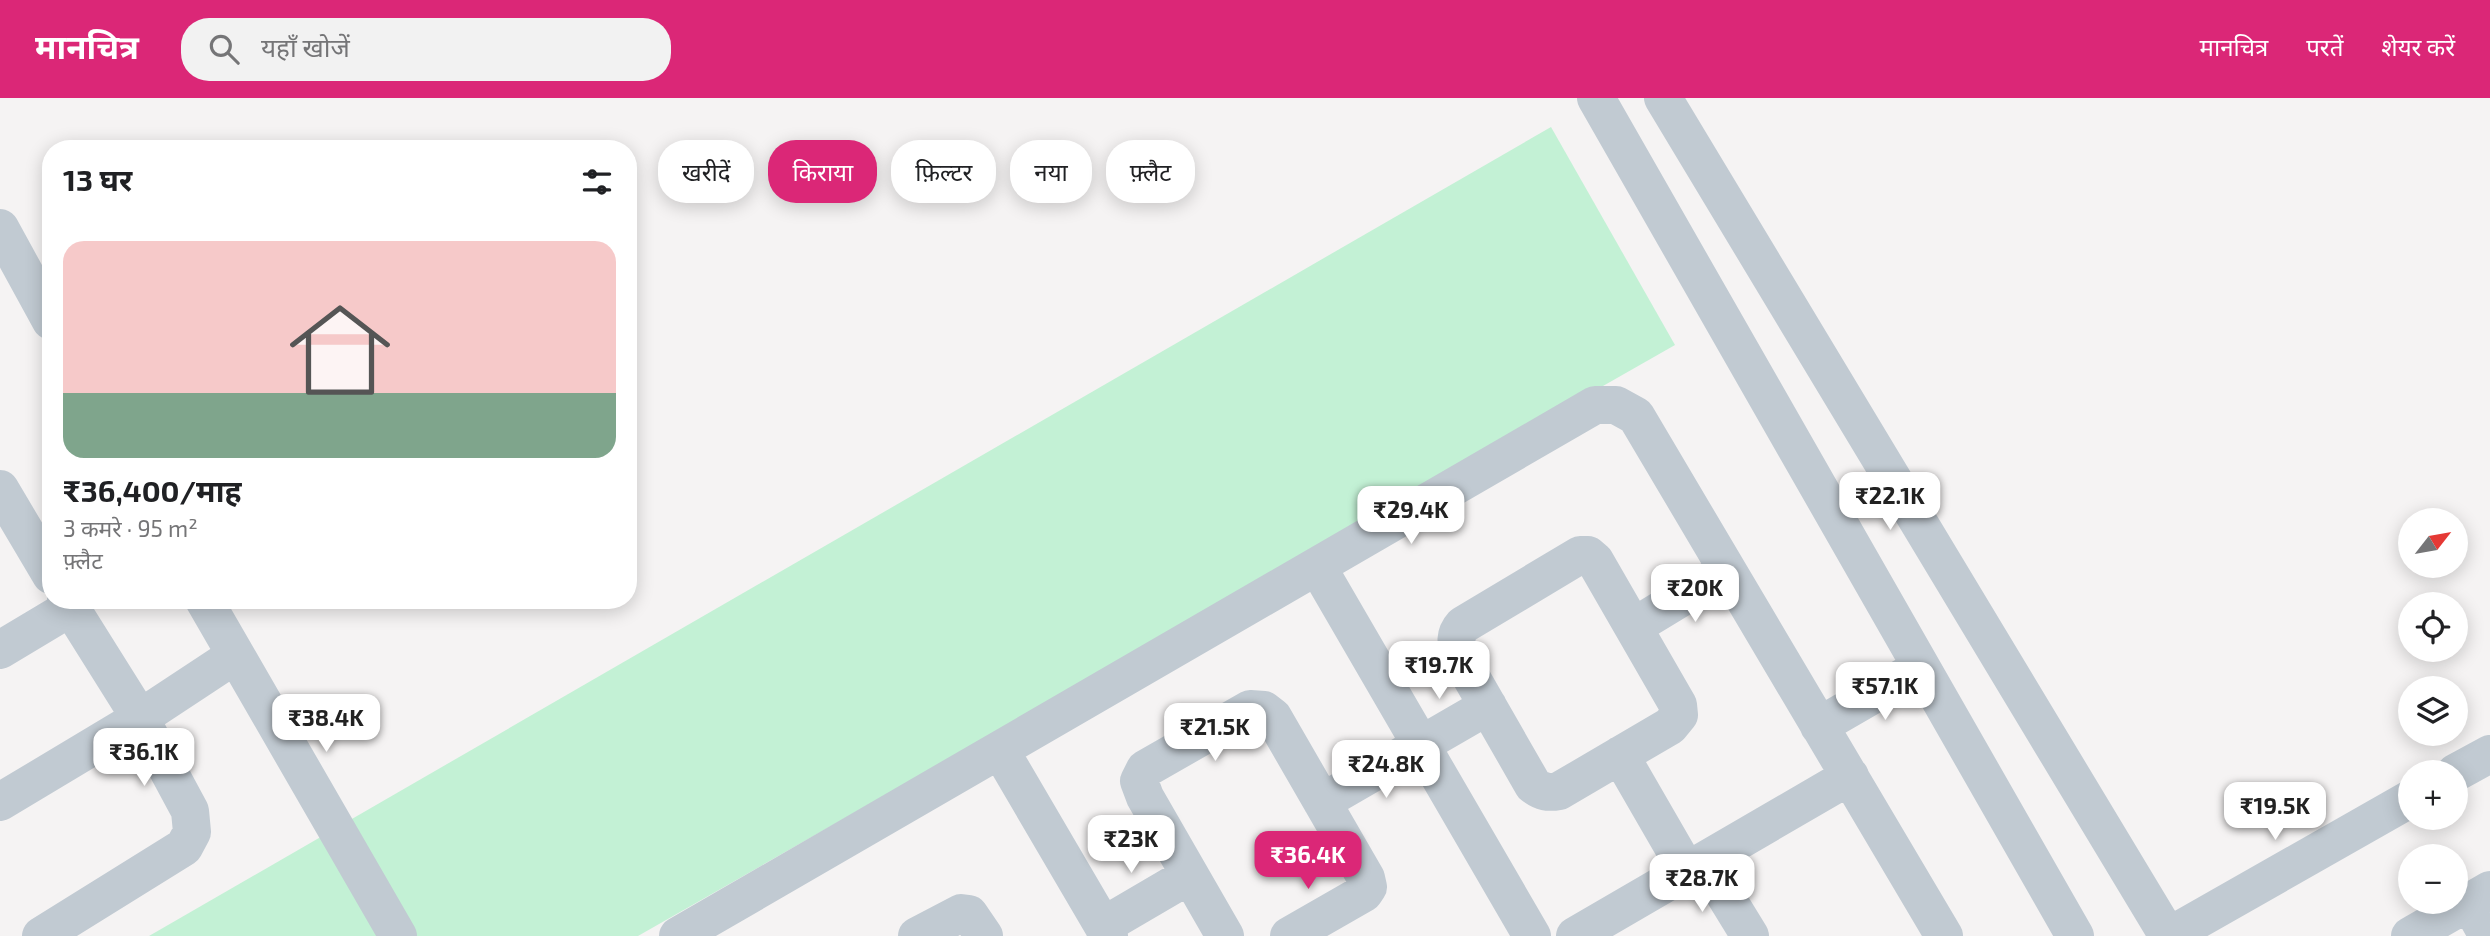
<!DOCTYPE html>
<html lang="hi">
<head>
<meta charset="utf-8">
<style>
  :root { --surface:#fff; --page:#f2f2f2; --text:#202124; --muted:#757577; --line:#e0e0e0; --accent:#db2777 }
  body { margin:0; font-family:"Exo 2","Noto Sans Devanagari",sans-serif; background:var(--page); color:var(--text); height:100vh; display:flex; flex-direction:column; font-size:26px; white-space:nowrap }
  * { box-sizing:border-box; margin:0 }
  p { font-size:23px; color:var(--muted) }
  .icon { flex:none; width:38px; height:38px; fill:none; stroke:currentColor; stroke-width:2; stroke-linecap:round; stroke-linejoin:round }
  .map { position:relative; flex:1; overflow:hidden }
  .drawer { position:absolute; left:42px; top:42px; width:595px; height:469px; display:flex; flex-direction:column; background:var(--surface); border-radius:28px; box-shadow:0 4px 18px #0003 }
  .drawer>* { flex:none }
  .top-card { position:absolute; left:658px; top:42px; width:665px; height:63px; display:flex; gap:14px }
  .needle { width:46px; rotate:59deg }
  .controls { position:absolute; left:2398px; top:410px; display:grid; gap:14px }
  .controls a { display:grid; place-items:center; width:70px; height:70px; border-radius:50%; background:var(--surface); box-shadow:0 4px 18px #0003; font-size:35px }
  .price { position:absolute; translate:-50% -60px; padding:0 16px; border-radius:14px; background:#fff; color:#222; font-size:23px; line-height:46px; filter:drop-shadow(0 2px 4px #0008) }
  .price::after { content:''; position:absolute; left:50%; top:42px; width:21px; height:16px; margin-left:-10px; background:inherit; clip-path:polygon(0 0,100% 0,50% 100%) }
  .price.current { background:var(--accent); color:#fff }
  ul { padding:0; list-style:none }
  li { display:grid; align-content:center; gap:14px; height:371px; padding:0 21px }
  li+li { border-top:2px solid var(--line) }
  li span { display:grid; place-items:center; height:217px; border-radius:21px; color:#555 }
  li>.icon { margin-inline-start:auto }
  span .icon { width:126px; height:126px; fill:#fffc; stroke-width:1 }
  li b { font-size:30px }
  h2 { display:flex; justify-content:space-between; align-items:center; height:84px; padding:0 21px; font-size:30px }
  .pill { padding:0 24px; border-radius:28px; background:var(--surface); box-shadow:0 4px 18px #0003; font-size:24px; line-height:63px }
  .pill.current { background:var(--accent); color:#fff }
  header { display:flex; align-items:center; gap:42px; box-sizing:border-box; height:98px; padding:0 35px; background:var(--accent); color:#fff }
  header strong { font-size:33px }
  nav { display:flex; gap:38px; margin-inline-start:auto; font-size:24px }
  .search { width:490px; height:63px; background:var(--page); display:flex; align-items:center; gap:18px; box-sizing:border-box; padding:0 24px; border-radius:28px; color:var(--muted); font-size:26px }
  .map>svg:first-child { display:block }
  .green { fill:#c3f1d5 }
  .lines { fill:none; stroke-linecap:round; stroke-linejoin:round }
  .minor { stroke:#c1cad2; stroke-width:38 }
</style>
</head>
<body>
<header>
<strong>मानचित्र</strong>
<div class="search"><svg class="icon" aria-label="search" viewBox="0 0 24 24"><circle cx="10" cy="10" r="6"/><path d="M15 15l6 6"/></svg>यहाँ खोजें</div>
<nav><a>मानचित्र</a><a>परतें</a><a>शेयर करें</a></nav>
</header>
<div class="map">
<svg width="2490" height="838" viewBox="0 0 2490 838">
  <rect width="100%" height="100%" fill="#f5f3f3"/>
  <!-- green -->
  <path class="green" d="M 1551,29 L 1675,247 L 638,838 L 149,838 Z"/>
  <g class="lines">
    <!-- minor -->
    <path class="minor" d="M 1596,0 L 2075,838
      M 1663,0 L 2168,838
      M 0,130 L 51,223
      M 0,391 L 51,477
      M 1580,457 L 1588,457 L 1595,463 L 1678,607 L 1679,617 L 1670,628 L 1559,693 C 1548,695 1542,694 1533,687 L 1459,558 C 1456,545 1454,537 1463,527 Z
      M 1317,468 L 1532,838
      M 204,502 L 398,838
      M 1633,529 L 1727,472
      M 0,552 L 70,510
      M 1819,628 L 1921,569
      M 1000,652 L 1109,838
      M 1620,657 L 1687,773
      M 2455,675 L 2490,656
      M 0,704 L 140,620 L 234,558
      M 1322,704 L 1488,608
      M 1704,763 L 1750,838
      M 2469,804 L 2488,838
      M 1103,828 L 1190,777
      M 41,838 L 184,749 L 192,734 L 190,713 L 140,620 L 66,502
      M 678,838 L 1595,307 L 1616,307 L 1636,318 L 1944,838
      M 917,838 L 961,815 L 969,816 L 984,838
      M 1225,838 L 1145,699 L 1139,683 L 1145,671 L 1250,611 L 1264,612 L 1273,619 L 1366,780 L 1368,789 L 1364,795 L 1289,838
      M 1575,838 L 1850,678
      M 2169,838 L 2410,701
      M 2410,838 L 2490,792"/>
  </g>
</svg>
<div class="controls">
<a><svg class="needle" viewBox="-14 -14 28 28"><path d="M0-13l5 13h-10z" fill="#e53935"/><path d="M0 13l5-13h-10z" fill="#757577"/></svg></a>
<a><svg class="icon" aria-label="locate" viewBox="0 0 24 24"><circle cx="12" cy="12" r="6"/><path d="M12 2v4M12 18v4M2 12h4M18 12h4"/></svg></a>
<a><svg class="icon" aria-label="layers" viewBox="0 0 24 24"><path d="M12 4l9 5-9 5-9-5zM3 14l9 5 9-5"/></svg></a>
<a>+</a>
<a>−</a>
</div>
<b class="price" style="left:1890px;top:434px">₹22.1K</b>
<b class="price" style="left:1411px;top:448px">₹29.4K</b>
<b class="price" style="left:1695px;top:526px">₹20K</b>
<b class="price" style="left:1439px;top:603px">₹19.7K</b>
<b class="price" style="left:1885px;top:624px">₹57.1K</b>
<b class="price" style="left:326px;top:656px">₹38.4K</b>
<b class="price" style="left:1215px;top:665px">₹21.5K</b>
<b class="price" style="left:144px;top:690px">₹36.1K</b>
<b class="price" style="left:1386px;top:702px">₹24.8K</b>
<b class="price" style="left:2275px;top:744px">₹19.5K</b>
<b class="price" style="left:1131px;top:777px">₹23K</b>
<b class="price current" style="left:1308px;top:793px">₹36.4K</b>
<b class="price" style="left:1702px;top:816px">₹28.7K</b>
<div class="top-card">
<a class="pill">खरीदें</a>
<a class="pill current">किराया</a>
<a class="pill">फ़िल्टर</a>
<a class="pill">नया</a>
<a class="pill">फ़्लैट</a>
</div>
<section class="drawer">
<h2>13 घर<svg class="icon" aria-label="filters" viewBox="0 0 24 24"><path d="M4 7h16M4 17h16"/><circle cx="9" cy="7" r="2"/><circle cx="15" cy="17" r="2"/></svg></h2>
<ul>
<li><span style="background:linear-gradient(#f6c9c9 70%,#7fa58c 0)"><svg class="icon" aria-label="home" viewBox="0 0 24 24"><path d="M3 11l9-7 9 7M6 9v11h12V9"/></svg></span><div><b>₹36,400/माह</b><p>3 कमरे · 95 m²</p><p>फ़्लैट</p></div></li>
</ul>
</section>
</div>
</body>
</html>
